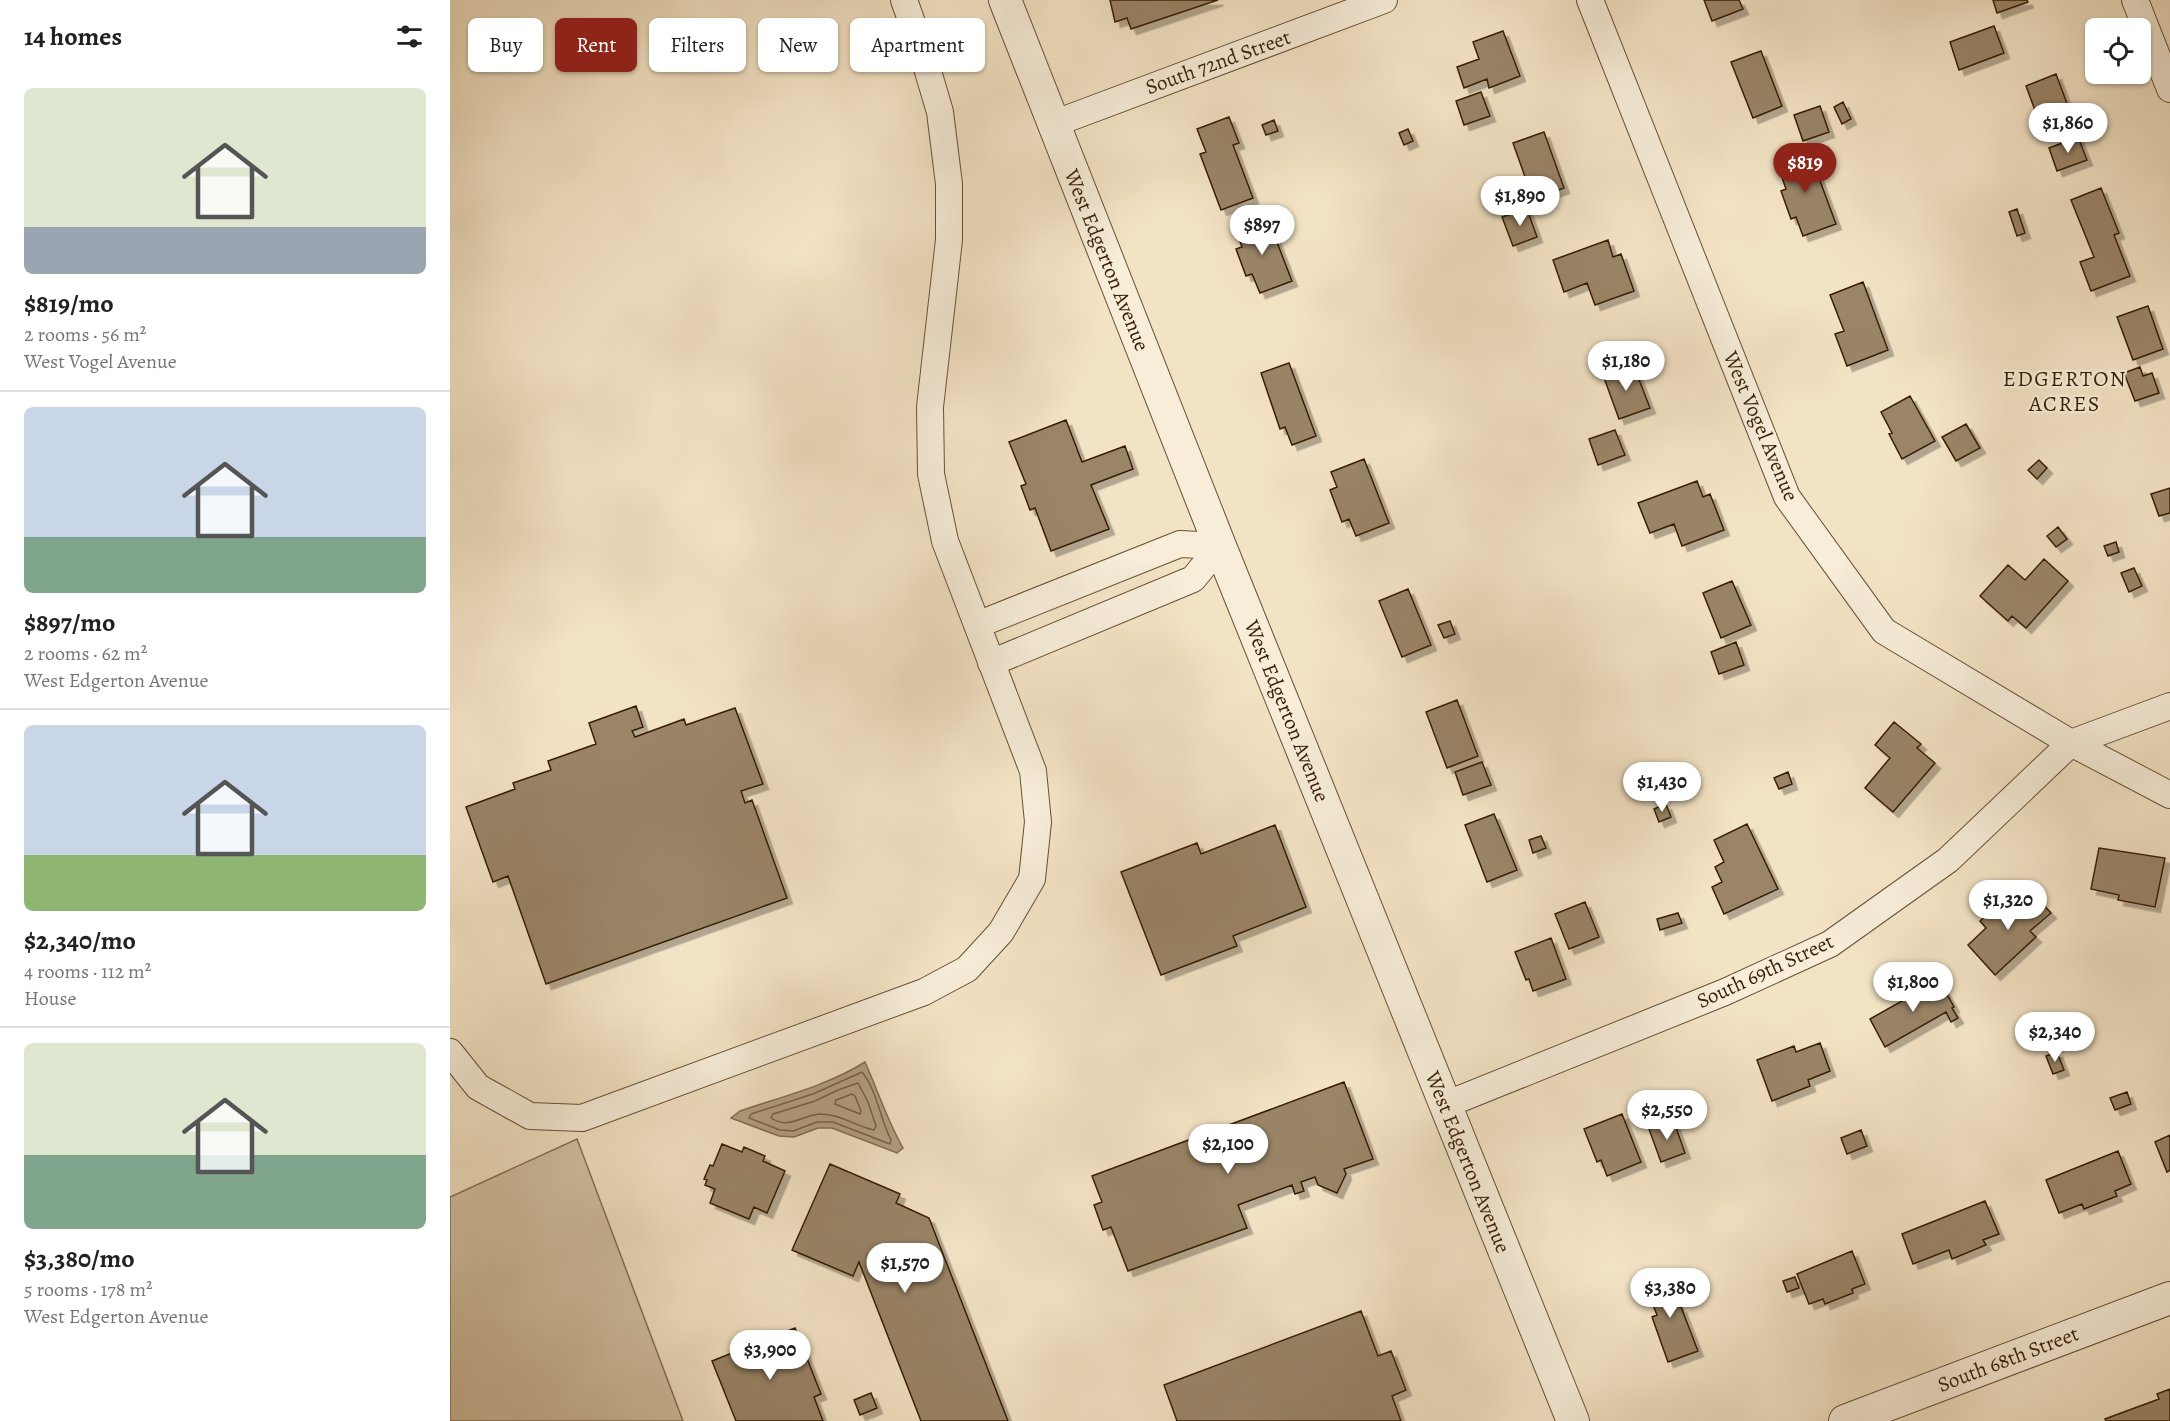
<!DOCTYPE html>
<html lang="en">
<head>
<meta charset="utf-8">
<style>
  :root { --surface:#fff; --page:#f2f2f2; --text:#222; --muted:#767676; --line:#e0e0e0; --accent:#8f2418 }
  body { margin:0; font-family:Alegreya,serif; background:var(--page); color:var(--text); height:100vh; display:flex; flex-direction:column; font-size:22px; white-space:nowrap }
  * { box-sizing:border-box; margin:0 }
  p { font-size:20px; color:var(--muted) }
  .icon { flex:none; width:33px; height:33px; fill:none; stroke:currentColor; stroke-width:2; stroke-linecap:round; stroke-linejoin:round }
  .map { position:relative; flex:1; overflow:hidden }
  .details { display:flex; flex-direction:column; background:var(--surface); width:450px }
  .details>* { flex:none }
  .guide { position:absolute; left:18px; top:18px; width:570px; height:54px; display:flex; gap:12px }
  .fabs { position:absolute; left:1635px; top:18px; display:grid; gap:12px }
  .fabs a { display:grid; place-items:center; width:66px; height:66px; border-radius:9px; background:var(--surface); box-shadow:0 2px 4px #0004; font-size:30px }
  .price { position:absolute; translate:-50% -51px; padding:0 14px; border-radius:21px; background:#fff; color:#222; font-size:20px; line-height:39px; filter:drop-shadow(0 2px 3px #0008) }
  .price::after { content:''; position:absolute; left:50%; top:36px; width:18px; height:14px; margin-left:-9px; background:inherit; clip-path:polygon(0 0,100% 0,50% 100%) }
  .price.active { background:var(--accent); color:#fff }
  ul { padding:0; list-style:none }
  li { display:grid; align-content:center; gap:12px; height:318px; padding:0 24px }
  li+li { border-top:2px solid var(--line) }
  li span { display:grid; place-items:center; height:186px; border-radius:9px; color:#555 }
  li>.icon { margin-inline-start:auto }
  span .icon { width:108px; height:108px; fill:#fffc; stroke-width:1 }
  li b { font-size:26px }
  h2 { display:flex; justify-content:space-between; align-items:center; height:72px; padding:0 24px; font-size:26px }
  .chip { padding:0 21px; border-radius:9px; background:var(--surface); box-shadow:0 2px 4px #0004; font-size:21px; line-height:54px }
  .chip.active { background:var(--accent); color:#fff }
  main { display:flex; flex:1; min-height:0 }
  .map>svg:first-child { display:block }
  .green { fill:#d3c2a4; stroke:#867054; stroke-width:1.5 }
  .water { fill:#b4a083; stroke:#836c50; stroke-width:1.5 }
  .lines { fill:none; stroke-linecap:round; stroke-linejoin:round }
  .shore { stroke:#766044; stroke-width:1.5 }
  .building { fill:#9a8568; stroke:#391f04; stroke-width:1.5; filter:url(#shadow) }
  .minor-casing { stroke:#685034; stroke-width:28 }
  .tertiary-casing { stroke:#685034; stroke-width:34 }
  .minor { stroke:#f7edd9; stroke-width:26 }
  .tertiary { stroke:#f7edd9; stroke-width:32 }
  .labels { text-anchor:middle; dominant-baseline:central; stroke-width:4.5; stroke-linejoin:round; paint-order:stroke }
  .street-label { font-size:21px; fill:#391f04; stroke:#f7edd9 }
  .neighbourhood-label { font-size:22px; letter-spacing:1.5px; fill:#391f04; stroke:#f7edd9 }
</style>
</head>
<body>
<main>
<section class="details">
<h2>14 homes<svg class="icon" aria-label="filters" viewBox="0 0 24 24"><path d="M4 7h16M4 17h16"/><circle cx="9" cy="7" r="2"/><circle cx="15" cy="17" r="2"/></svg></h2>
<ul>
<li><span style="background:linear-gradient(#dfe7d0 75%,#9aa5b1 0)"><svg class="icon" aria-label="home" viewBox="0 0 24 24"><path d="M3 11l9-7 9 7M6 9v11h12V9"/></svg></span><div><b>$819/mo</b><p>2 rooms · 56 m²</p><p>West Vogel Avenue</p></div></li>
<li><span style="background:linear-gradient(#c9d6e8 70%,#7fa58c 0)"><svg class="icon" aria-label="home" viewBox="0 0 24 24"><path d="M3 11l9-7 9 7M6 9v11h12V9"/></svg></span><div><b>$897/mo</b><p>2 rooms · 62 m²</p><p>West Edgerton Avenue</p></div></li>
<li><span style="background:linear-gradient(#c9d6e8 70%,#8fb573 0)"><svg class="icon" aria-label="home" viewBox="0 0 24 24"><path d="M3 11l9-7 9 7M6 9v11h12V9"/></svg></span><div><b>$2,340/mo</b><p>4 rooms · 112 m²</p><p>House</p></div></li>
<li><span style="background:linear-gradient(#dfe7d0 60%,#7fa58c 0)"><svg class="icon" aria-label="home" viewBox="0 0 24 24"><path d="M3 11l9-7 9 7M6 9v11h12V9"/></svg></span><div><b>$3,380/mo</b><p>5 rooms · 178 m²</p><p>West Edgerton Avenue</p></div></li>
</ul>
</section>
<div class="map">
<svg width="1720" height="1421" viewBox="0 0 1720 1421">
  <defs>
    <filter id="shadow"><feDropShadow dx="5.5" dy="5.5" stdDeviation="0" flood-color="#0004"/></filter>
  </defs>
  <rect width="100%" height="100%" fill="#f3e3c5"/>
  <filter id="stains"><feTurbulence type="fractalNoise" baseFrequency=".00333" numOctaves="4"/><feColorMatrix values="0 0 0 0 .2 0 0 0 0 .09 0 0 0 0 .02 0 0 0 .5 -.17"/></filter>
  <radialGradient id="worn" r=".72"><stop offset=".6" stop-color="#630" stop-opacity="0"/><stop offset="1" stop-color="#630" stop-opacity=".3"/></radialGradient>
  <!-- green -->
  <path class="green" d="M 127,1139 L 233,1421 L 0,1421 L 0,1197 Z"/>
  <!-- water -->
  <path class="water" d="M 415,1062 C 428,1091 437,1120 453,1148 L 447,1153 L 382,1128 L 368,1128 L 344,1137 L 329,1136 L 281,1118 L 290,1111 C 331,1097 379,1085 415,1062 Z"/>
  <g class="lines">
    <!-- shore -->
    <path class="shore" d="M 412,1072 C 427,1090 430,1119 441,1140 L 440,1144 L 383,1122 L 367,1122 L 343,1131 L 330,1130 L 299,1118 L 301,1114 L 363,1094 Z
      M 408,1083 L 418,1102 L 426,1126 L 424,1130 C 405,1126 391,1114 370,1114 C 352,1115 339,1130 321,1118 L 323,1114 L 365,1101 L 388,1090 Z
      M 402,1094 L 405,1096 L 411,1111 L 410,1114 L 385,1104 L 386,1100 Z"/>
  </g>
  <!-- building -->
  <path class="building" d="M 660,0 L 768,0 L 681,29 L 677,18 L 665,22 Z
    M 1254,0 L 1289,0 L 1293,9 L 1262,21 Z
    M 1543,0 L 1577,0 L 1578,2 L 1547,13 Z
    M 1544,26 L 1554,53 L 1509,70 L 1500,42 Z
    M 1053,31 L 1070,76 L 1039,88 L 1037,79 L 1014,88 L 1007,67 L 1029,59 L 1023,42 Z
    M 1311,51 L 1332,106 L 1303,118 L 1281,62 Z
    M 1606,74 L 1622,117 L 1592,129 L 1576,86 Z
    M 1031,92 L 1040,116 L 1014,125 L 1006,101 Z
    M 1393,102 L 1401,119 L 1392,124 L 1384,107 Z
    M 1370,106 L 1379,132 L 1353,141 L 1344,115 Z
    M 779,117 L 789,143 L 783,145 L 803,198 L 771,210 L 750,154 L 756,152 L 747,129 Z
    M 824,120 L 828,131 L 816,135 L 812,125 Z
    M 958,129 L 963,141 L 954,145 L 949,133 Z
    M 1094,132 L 1114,188 L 1083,199 L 1063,143 Z
    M 1628,137 L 1637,160 L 1607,171 L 1599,148 Z
    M 1359,151 L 1386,224 L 1353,236 L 1346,217 L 1341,219 L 1331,191 L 1336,189 L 1327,163 Z
    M 1651,188 L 1669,233 L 1664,235 L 1680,276 L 1641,291 L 1630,262 L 1644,257 L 1621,200 Z
    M 1077,209 L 1087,237 L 1063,246 L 1052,217 Z
    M 1567,209 L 1575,233 L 1567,236 L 1559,212 Z
    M 818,219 L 842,281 L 810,293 L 802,274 L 796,276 L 786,249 L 792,247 L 786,231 Z
    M 1158,240 L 1163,257 L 1171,254 L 1184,291 L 1145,305 L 1137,283 L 1114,292 L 1103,260 Z
    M 1413,282 L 1438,350 L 1397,366 L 1385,334 L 1394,331 L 1380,295 Z
    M 1698,306 L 1713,349 L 1683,360 L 1667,317 Z
    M 839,363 L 866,436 L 842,445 L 835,427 L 830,429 L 811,373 Z
    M 1183,364 L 1200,408 L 1169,419 L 1153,375 Z
    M 1690,367 L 1693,376 L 1702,373 L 1709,393 L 1685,401 L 1674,373 Z
    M 1460,396 L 1485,441 L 1452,459 L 1439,434 L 1442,433 L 1431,412 Z
    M 616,420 L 632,462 L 675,446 L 683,469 L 641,485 L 659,529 L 601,551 L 585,508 L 580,510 L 571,486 L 576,484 L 559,442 Z
    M 1516,424 L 1530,448 L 1506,461 L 1492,437 Z
    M 1165,430 L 1175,455 L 1148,465 L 1139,439 Z
    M 914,459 L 939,523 L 906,536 L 899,519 L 892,522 L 880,490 L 887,487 L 881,472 Z
    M 1589,460 L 1597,468 L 1587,479 L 1578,470 Z
    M 1247,481 L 1253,497 L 1260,494 L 1274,530 L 1232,546 L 1224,524 L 1200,533 L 1188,503 Z
    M 1720,488 L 1720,513 L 1709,516 L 1701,494 Z
    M 1608,527 L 1617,539 L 1606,547 L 1597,536 Z
    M 1666,542 L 1669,552 L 1658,556 L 1654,546 Z
    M 1594,559 L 1618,581 L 1576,628 L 1562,616 L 1558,621 L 1530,596 L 1558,565 L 1575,580 Z
    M 1684,568 L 1692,586 L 1679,592 L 1671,573 Z
    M 1282,581 L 1301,625 L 1271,638 L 1253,593 Z
    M 958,589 L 981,645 L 952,657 L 929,601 Z
    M 1000,621 L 1005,634 L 994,638 L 988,625 Z
    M 1286,642 L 1294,665 L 1269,674 L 1261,652 Z
    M 1007,700 L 1028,756 L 997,768 L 976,712 Z
    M 186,706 L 193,727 L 182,731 L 185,737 L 234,719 L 236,725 L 285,708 L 313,784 L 291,791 L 295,803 L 302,800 L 337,898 L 96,984 L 58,876 L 43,882 L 16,807 L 65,789 L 63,783 L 101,770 L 98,761 L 146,744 L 139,723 Z
    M 1444,722 L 1471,744 L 1467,748 L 1485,763 L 1443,812 L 1415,788 L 1440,758 L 1425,745 Z
    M 1032,762 L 1041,785 L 1013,795 L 1005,772 Z
    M 1338,772 L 1342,784 L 1329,789 L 1324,778 Z
    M 1216,804 L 1221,817 L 1209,822 L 1204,809 Z
    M 1044,814 L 1067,870 L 1037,882 L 1015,825 Z
    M 1297,824 L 1328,889 L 1274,914 L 1262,887 L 1272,882 L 1265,867 L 1274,862 L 1264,840 Z
    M 825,825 L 856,907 L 783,936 L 787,946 L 711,975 L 671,872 L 747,843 L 751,854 Z
    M 1091,836 L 1096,848 L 1083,853 L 1079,840 Z
    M 1649,848 L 1715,858 L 1705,907 L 1668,900 L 1669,895 L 1641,889 Z
    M 1578,889 L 1601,913 L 1580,931 L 1586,937 L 1545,975 L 1518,945 L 1536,928 L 1530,921 L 1554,900 L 1560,907 Z
    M 1135,902 L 1149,937 L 1119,949 L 1105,914 Z
    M 1228,913 L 1232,923 L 1210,930 L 1207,919 Z
    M 1101,938 L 1116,979 L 1083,991 L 1079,979 L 1076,980 L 1065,952 Z
    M 1489,980 L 1504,1007 L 1502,1008 L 1508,1018 L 1501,1022 L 1496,1012 L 1435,1047 L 1420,1019 Z
    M 1370,1043 L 1380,1071 L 1358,1080 L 1360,1086 L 1322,1101 L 1307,1060 L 1344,1046 L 1346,1052 Z
    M 1607,1052 L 1614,1070 L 1603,1074 L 1596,1056 Z
    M 894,1082 L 923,1159 L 894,1169 L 896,1174 L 887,1193 L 868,1185 L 865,1177 L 851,1182 L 854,1191 L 845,1194 L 842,1185 L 788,1205 L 797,1228 L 678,1271 L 661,1227 L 653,1230 L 644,1205 L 652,1202 L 642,1176 Z
    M 1677,1092 L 1681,1104 L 1665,1110 L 1660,1098 Z
    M 1172,1114 L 1191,1162 L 1157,1176 L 1151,1160 L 1147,1162 L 1134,1129 Z
    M 1223,1119 L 1235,1153 L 1211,1162 L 1199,1129 Z
    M 1411,1130 L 1417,1146 L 1397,1154 L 1391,1138 Z
    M 1720,1135 L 1720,1170 L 1717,1172 L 1705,1142 Z
    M 272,1144 L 292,1152 L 294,1147 L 315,1156 L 313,1161 L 335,1171 L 317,1213 L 304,1207 L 299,1219 L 260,1203 L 265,1189 L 255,1185 L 257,1180 L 254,1179 L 260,1165 L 263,1166 Z
    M 1668,1151 L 1681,1184 L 1665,1191 L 1667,1196 L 1634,1209 L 1632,1204 L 1609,1213 L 1596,1180 Z
    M 380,1164 L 450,1194 L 446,1203 L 479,1218 L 558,1421 L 471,1421 L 409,1262 L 403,1276 L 342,1250 Z
    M 1535,1201 L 1549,1234 L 1533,1240 L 1536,1245 L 1502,1259 L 1499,1250 L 1463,1264 L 1452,1234 Z
    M 1402,1251 L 1415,1284 L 1402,1289 L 1403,1293 L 1375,1304 L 1373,1299 L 1359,1304 L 1347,1274 Z
    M 1220,1272 L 1228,1295 L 1225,1296 L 1229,1307 L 1231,1307 L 1248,1351 L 1218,1362 L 1202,1317 L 1207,1315 L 1194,1282 Z
    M 1345,1277 L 1349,1288 L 1337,1292 L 1333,1281 Z
    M 911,1311 L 928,1356 L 941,1351 L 956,1390 L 942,1396 L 951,1421 L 727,1421 L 714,1385 Z
    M 345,1328 L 371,1394 L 364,1397 L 373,1421 L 286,1421 L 262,1361 Z
    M 1720,1389 L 1720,1421 L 1656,1421 L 1655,1419 L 1709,1399 L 1707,1394 Z
    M 421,1393 L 427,1408 L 410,1415 L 404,1400 Z"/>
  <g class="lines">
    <defs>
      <path id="minor" d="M 1140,0 L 1337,497 L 1434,631 L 1621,743 L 1720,795
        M 1685,0 L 1720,89
        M 603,124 L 934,0
        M 527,625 L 730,544 L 770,546
        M 541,663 L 743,579 L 770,546
        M 0,1052 L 28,1087 L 80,1116 L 132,1118 L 474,992 L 517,969 L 551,932 L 582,879 L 588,822 L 583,771 L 495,541 L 481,474 L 480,407 L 499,240 L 499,184 L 490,112 L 472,51 L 454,0
        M 995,1105 L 1275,992 L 1380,944 L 1498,860 L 1621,743 L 1720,706"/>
      <path id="tertiary" d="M 555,0 L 770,546 L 1123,1421
        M 1395,1421 L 1720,1298"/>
    </defs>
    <!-- minor casing -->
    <use href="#minor" class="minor-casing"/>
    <!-- tertiary casing -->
    <use href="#tertiary" class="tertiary-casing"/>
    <!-- minor -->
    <use href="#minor" class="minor"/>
    <!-- tertiary -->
    <use href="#tertiary" class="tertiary"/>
  </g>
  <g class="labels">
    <!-- street labels -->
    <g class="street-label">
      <text transform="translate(768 62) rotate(-20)">South 72nd Street</text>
      <text transform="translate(657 260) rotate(68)">West Edgerton Avenue</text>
      <text transform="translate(1311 426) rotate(67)">West Vogel Avenue</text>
      <text transform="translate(837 711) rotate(68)">West Edgerton Avenue</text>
      <text transform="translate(1315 971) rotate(-25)">South 69th Street</text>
      <text transform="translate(1018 1162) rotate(68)">West Edgerton Avenue</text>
      <text transform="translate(1558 1359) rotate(-21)">South 68th Street</text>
    </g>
    <!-- neighbourhood labels -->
    <g class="neighbourhood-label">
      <text x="1615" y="379">EDGERTON<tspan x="1615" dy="25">ACRES</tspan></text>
    </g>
  </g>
  <rect width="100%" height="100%" filter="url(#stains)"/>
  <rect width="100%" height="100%" fill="url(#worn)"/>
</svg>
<div class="fabs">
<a><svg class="icon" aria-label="locate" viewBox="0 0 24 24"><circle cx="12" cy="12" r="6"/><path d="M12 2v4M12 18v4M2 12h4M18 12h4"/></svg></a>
</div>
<b class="price" style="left:1618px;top:154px">$1,860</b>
<b class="price active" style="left:1355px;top:194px">$819</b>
<b class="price" style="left:1070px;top:227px">$1,890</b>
<b class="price" style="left:812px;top:256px">$897</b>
<b class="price" style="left:1176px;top:392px">$1,180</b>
<b class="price" style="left:1212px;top:813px">$1,430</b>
<b class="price" style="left:1558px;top:931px">$1,320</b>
<b class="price" style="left:1463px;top:1013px">$1,800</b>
<b class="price" style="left:1605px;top:1063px">$2,340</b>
<b class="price" style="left:1217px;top:1141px">$2,550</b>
<b class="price" style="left:778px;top:1175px">$2,100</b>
<b class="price" style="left:455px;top:1294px">$1,570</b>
<b class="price" style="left:1220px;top:1319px">$3,380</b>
<b class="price" style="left:320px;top:1381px">$3,900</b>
<div class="guide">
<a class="chip">Buy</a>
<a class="chip active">Rent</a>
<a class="chip">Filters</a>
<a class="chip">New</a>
<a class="chip">Apartment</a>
</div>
</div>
</main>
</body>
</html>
